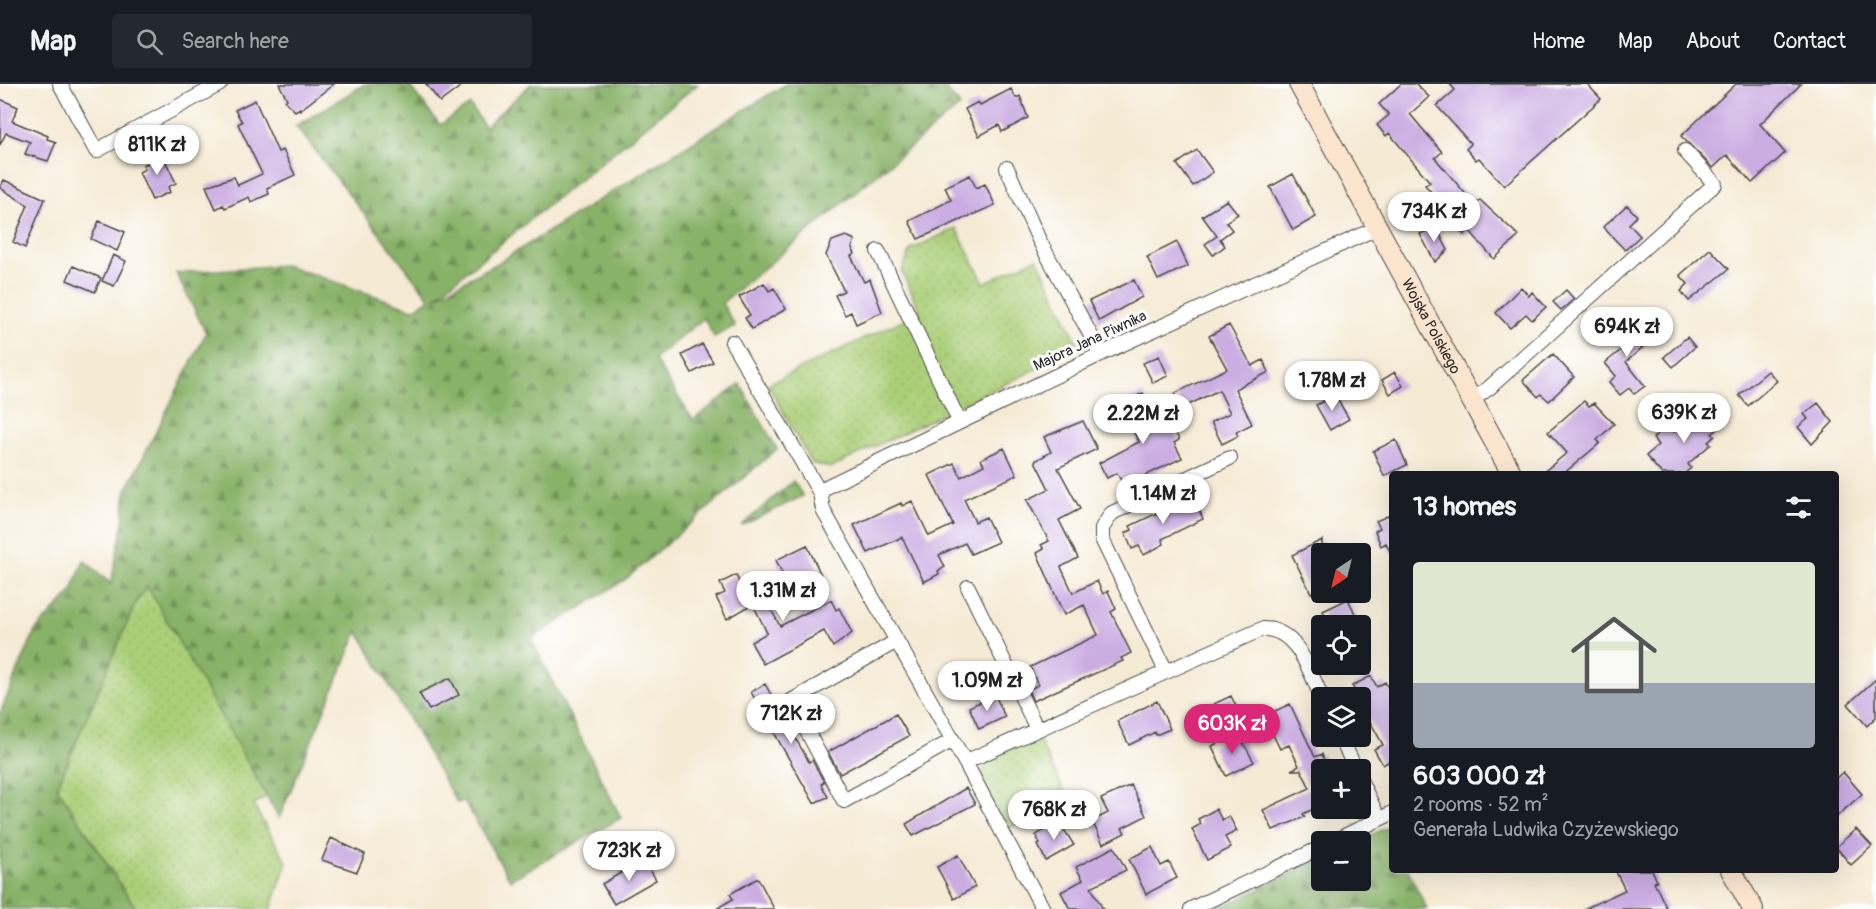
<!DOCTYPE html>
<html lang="en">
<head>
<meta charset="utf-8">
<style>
  :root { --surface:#171b24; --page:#242831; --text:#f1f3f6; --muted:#9ea1a6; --line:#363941; --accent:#db2777 }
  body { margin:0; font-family:Pangolin,sans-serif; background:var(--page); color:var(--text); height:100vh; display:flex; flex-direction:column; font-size:22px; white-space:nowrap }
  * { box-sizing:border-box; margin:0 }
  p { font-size:20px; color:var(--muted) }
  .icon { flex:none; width:33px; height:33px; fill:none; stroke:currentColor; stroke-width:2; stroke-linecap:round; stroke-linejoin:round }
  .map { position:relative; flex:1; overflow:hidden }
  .side { position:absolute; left:1389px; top:387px; width:450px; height:402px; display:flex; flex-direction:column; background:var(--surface); border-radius:6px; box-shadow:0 6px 24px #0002 }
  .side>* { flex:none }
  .needle { width:39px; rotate:215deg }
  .fabs { position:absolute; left:1311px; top:459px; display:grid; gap:12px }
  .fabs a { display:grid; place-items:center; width:60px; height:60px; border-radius:6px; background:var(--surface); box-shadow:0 6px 24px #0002; font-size:30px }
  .price { position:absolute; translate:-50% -51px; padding:0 14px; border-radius:21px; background:#fff; color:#222; font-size:20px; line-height:39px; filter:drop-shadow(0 2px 3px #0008) }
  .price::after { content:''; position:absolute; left:50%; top:36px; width:18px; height:14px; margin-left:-9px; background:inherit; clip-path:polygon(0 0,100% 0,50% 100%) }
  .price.active { background:var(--accent); color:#fff }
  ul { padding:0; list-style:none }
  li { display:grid; align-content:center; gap:12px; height:318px; padding:0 24px }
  li span { display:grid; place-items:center; height:186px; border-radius:6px; color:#555 }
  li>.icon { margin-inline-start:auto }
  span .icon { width:108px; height:108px; fill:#fffc; stroke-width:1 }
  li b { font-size:26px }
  h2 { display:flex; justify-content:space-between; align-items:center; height:72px; padding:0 24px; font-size:26px }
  header { display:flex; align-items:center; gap:36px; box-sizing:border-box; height:84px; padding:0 30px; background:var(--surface); border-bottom:2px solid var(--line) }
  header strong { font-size:28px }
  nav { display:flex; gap:33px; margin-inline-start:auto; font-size:21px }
  .search { width:420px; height:54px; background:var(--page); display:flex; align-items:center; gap:15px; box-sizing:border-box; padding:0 21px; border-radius:6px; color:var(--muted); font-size:22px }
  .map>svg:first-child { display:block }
  .grass { fill:url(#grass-dots); stroke:#6b7d52; stroke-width:1.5 }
  .forest { fill:url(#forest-firs); stroke:#5a6e4a; stroke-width:1.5 }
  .building { fill:#cbade2 }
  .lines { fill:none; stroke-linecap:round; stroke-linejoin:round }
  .street-casing { stroke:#494844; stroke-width:16 }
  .secondary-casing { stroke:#494844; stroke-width:22 }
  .street { stroke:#fff; stroke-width:14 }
  .secondary { stroke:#fbe5cf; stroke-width:20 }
  .labels { text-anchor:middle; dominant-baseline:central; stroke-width:6; stroke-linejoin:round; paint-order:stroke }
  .street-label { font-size:15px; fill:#2b2b2b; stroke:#fff }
</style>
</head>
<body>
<header>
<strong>Map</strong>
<div class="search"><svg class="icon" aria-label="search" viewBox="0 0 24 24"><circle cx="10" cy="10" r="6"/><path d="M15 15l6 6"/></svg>Search here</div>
<nav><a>Home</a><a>Map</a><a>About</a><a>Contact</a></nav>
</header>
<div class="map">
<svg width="1876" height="825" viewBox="0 0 1876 825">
  <defs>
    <pattern id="grass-dots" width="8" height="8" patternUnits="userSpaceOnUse" patternTransform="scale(1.5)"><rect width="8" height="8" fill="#abcf78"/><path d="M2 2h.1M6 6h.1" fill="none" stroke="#93b268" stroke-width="1.8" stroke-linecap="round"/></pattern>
    <pattern id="forest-firs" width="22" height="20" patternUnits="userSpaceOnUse" patternTransform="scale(1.5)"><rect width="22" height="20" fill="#88b268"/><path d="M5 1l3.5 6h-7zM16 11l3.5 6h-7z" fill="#6f9156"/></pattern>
  </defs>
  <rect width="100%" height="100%" fill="#fff"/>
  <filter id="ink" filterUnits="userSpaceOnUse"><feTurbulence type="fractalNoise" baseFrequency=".0167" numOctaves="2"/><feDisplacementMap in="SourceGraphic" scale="12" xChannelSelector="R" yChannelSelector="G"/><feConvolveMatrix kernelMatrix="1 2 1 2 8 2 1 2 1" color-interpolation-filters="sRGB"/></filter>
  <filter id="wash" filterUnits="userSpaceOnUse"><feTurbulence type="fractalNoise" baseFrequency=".008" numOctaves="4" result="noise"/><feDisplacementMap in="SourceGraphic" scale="24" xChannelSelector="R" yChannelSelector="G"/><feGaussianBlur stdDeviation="1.35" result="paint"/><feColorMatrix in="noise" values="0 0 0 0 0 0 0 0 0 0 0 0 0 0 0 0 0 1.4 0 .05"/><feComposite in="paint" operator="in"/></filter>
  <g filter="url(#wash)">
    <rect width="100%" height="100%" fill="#f5ead4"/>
    <!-- grass -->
    <path class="grass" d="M 956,144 L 984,199 L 1037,174 L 1080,264 L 830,384 L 811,379 L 768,300 L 920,228 L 902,188 L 910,166 Z
      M 147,501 L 267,712 L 253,721 L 287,778 L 271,825 L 136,825 L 57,703 L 136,518 Z
      M 1038,654 L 1068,715 L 1007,745 L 981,694 C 982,671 1020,662 1038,654 Z"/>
    <!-- forest -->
    <path class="forest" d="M 365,0 L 408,0 L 440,41 L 470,21 L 485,43 L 531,0 L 698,0 L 435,213 L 496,180 L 786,0 L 941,0 L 960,22 L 722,219 L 735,242 L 714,253 L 704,234 L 654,275 L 693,336 L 740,300 L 777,365 L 626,495 L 531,555 L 621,734 L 510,796 L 464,717 L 457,719 L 358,547 L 279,734 L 147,502 L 136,518 L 57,703 L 136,825 L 0,825 L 0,629 L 35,547 L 71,509 L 84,476 L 111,500 L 123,439 L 126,407 L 206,249 L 176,189 L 286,181 L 413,225 L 430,215 L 296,42 Z
      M 793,397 L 803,412 L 741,442 Z
      M 1392,741 L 1392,786 L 1408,786 L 1427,825 L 1218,825 L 1321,775 L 1322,796 L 1360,796 L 1359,757 Z"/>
    <g id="blocks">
      <!-- building -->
      <path class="building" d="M 279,0 L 334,0 L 300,26 L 300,24 L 295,27 L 285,17 L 287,15 Z
        M 426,0 L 464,0 L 440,18 Z
        M 1401,0 L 1416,0 L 1429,13 L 1410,30 L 1442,68 L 1435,74 L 1475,121 L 1480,116 L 1519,152 L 1494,175 L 1469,146 L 1464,151 L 1449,136 L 1454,134 L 1425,101 L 1430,98 L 1389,49 L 1386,52 L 1377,41 L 1389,31 L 1379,20 Z
        M 1450,0 L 1587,0 L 1601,15 L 1504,102 L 1479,74 L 1476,76 L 1466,65 L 1471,60 L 1437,22 L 1455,6 Z
        M 1736,0 L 1801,0 L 1760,40 L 1785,69 L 1752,99 L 1727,71 L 1713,84 L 1681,52 Z
        M 1011,5 L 1016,14 L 1020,12 L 1028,34 L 1002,48 L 999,41 L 979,52 L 965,25 L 978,18 L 980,21 Z
        M 0,15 L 18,23 L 12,37 L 48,52 L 47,55 L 56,58 L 48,77 L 25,70 L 30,58 L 6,49 L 0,61 Z
        M 255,16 L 278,68 L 283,66 L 295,91 L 267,104 L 269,110 L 251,118 L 249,113 L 225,124 L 223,121 L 216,125 L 206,102 L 234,93 L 238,101 L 262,90 L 238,40 L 242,38 L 235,26 Z
        M 160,66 L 176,99 L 168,103 L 170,108 L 152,116 L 139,88 L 145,85 L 143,81 L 148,79 L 145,73 Z
        M 1197,66 L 1213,88 L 1193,102 L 1177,80 Z
        M 1293,90 L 1316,133 L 1293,146 L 1270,103 Z
        M 970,91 L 976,104 L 985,100 L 995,121 L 918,155 L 909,137 L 951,116 L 945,103 Z
        M 4,96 L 45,115 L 25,164 L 13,158 L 28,121 L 0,104 Z
        M 1227,116 L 1238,130 L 1226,138 L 1232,146 L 1220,155 L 1225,162 L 1213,171 L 1205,160 L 1217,152 L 1202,132 Z
        M 1627,121 L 1637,132 L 1629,140 L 1640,152 L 1625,166 L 1603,143 Z
        M 99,137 L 125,148 L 117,167 L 91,155 Z
        M 1436,143 L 1448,166 L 1435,178 L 1420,150 Z
        M 846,152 L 855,156 L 852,164 L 855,170 L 851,172 L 864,198 L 870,195 L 882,228 L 856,240 L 851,228 L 845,231 L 835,211 L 844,207 L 826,171 L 832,157 Z
        M 1177,158 L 1188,182 L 1158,196 L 1147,173 Z
        M 1710,165 L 1729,185 L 1689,217 L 1681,207 L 1688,200 L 1680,191 Z
        M 113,171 L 126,177 L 114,202 L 102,197 Z
        M 73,182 L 101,194 L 95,208 L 67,196 Z
        M 1134,196 L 1142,213 L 1099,237 L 1089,217 Z
        M 764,199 L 769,207 L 774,204 L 786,225 L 752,245 L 745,234 L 750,231 L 739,213 Z
        M 1521,203 L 1529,212 L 1532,208 L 1546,223 L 1532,236 L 1526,230 L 1510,244 L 1496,229 Z
        M 1566,206 L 1574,215 L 1561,226 L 1553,218 Z
        M 1631,233 L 1651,256 L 1626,278 L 1645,302 L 1634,310 L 1629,304 L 1620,311 L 1609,298 L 1616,292 L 1605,279 L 1626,262 L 1614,248 Z
        M 1229,241 L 1252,282 L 1263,276 L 1269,288 L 1235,305 L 1252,340 L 1236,348 L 1238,352 L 1222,360 L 1211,338 L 1230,329 L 1219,306 L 1182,324 L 1175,309 L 1227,285 L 1209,252 Z
        M 1687,253 L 1695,263 L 1673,283 L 1664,273 Z
        M 702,260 L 713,278 L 692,289 L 682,271 Z
        M 1553,270 L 1574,293 L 1549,317 L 1541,310 L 1538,313 L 1523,296 Z
        M 1159,272 L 1168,292 L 1153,299 L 1143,279 Z
        M 1768,287 L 1777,297 L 1748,322 L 1739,311 Z
        M 1395,288 L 1403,302 L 1390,310 L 1382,296 Z
        M 1143,309 L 1161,347 L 1172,342 L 1179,356 L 1174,359 L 1182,374 L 1124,402 L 1117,389 L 1107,394 L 1099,379 L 1139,358 L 1120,320 Z
        M 1335,311 L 1349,335 L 1330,346 L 1316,321 Z
        M 1584,317 L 1589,322 L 1594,319 L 1614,340 L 1597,356 L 1600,359 L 1563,390 L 1541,390 L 1567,369 L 1548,348 Z
        M 1818,319 L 1833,338 L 1812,360 L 1798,343 L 1808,335 L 1804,330 Z
        M 1701,325 L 1710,335 L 1717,329 L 1725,339 L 1712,350 L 1715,352 L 1708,358 L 1711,360 L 1688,380 L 1691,384 L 1684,390 L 1662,390 L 1646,372 L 1658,361 L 1653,354 L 1668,341 L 1674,348 Z
        M 1083,337 L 1097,365 L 1058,384 L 1080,425 L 1059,436 L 1078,474 L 1061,483 L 1073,509 L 1097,497 L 1103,510 L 1108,507 L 1116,525 L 1111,528 L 1131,569 L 1121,574 L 1123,577 L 1033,617 L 1028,606 L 1038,601 L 1030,583 L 1098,551 L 1084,521 L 1064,531 L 1037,469 L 1044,465 L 1041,461 L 1049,457 L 1027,416 L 1049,405 L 1035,377 L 1051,368 L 1044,353 Z
        M 1396,356 L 1407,381 L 1384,392 L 1373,367 Z
        M 1004,364 L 1017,391 L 964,415 L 975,438 L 986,433 L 998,458 L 971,470 L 965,459 L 939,471 L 945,483 L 938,487 L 939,490 L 924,498 L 902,453 L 868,469 L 854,441 L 901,419 L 902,422 L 912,417 L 929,452 L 953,441 L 929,391 L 954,379 L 961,393 L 984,381 L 981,375 Z
        M 1193,412 L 1203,435 L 1162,455 L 1164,460 L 1144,471 L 1139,462 L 1132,465 L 1125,449 L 1132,446 L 1130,442 Z
        M 1392,430 L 1392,472 L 1386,459 L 1381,462 L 1375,447 L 1380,444 L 1376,437 Z
        M 1322,456 L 1322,504 L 1311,509 L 1292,471 Z
        M 807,461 L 821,491 L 790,506 L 776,476 Z
        M 736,491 L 743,507 L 747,505 L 751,513 L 761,507 L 780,542 L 831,516 L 836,526 L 839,524 L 852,549 L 833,563 L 824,547 L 763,580 L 751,558 L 767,549 L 753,520 L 727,535 L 716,513 L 725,509 L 720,499 Z
        M 1348,515 L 1361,542 L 1328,542 L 1323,527 Z
        M 1371,592 L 1377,603 L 1385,598 L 1392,612 L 1392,679 L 1391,676 L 1383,681 L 1374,665 L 1383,661 L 1367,632 L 1365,633 L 1360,623 L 1360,614 L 1352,602 Z
        M 450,594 L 459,611 L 429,626 L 419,609 Z
        M 1876,595 L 1876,633 L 1867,642 L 1848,620 Z
        M 765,600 L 809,678 L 812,676 L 824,698 L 821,700 L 828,713 L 814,719 L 751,608 Z
        M 995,611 L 1005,633 L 979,645 L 969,623 Z
        M 1231,612 L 1237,624 L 1211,637 L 1205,624 Z
        M 1157,617 L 1170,645 L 1156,651 L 1155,648 L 1129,661 L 1117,637 Z
        M 1290,620 L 1315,673 L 1322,670 L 1327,686 L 1322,686 L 1322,727 L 1319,722 L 1303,730 L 1305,733 L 1273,746 L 1263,726 L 1310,704 L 1301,686 L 1291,686 L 1299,682 L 1289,661 L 1280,665 L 1264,632 Z
        M 896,630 L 909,652 L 840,690 L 828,668 Z
        M 1229,653 L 1232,657 L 1240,653 L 1254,678 L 1226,692 L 1212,662 Z
        M 1843,688 L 1862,710 L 1836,733 L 1836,694 Z
        M 1131,701 L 1146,732 L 1122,744 L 1125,749 L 1103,760 L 1092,737 L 1108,729 L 1101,715 Z
        M 966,704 L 975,720 L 913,752 L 906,740 Z
        M 1216,725 L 1222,736 L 1229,732 L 1237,747 L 1225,753 L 1231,764 L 1207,776 L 1192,745 L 1201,740 L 1198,735 Z
        M 1059,738 L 1074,761 L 1046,777 L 1038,761 L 1040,760 L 1036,751 Z
        M 1856,745 L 1872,762 L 1851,781 L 1836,763 Z
        M 331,754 L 365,770 L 357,788 L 322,776 Z
        M 1114,763 L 1126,786 L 1091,803 L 1103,825 L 1070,825 L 1061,808 L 1083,796 L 1076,783 Z
        M 1152,763 L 1161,782 L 1169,778 L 1177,794 L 1146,810 L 1129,775 Z
        M 958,771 L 975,803 L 954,815 L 937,783 Z
        M 644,775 L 656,796 L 614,820 L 602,800 Z
        M 1615,786 L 1652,786 L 1657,797 L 1654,798 L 1667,825 L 1584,825 L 1625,806 Z
        M 758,794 L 774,825 L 716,825 L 733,815 L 730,810 Z"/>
    </g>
  </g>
  <g filter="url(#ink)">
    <use href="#blocks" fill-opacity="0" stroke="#494844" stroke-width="1.5"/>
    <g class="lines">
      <defs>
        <path id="street" d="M 60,0 L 96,67 L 220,0
          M 1007,84 L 1039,156 L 1101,270
          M 878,167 L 959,337
          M 732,258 L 820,409 L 823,426 L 965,678 L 1043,825
          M 1472,316 L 1489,304 L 1715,100 L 1685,67
          M 820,409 L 828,402 L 1101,270 L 1377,144
          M 968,503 L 1037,645
          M 895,558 L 791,617 L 844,717 L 953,656
          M 1166,587 L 1102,455 L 1102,444 L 1112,429 L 1230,374
          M 1340,652 L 1356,686
          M 965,678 L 1262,545 C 1297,543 1310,589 1322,614
          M 1360,696 L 1379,735
          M 1332,758 L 1392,729
          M 1191,825 L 1322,763"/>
        <g id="secondary">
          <path id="s1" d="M 1299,0 L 1512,390"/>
          <path d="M 1731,786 L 1753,825"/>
        </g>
      </defs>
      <!-- street casing -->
      <use href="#street" class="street-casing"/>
      <!-- secondary casing -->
      <use href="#secondary" class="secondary-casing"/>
      <!-- street -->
      <use href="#street" class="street"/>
      <!-- secondary -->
      <use href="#secondary" class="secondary"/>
    </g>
  </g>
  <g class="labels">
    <!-- street labels -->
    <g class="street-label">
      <text stroke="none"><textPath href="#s1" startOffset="276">Wojska Polskiego</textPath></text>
      <text transform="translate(1090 257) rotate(-25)">Majora Jana Piwnika</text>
    </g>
  </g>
</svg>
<div class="fabs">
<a><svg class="needle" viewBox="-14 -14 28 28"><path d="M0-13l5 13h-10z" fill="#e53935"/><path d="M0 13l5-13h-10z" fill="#9ea1a6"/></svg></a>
<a><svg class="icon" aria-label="locate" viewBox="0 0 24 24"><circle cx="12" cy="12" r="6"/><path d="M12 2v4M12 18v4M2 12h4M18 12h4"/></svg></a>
<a><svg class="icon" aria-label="layers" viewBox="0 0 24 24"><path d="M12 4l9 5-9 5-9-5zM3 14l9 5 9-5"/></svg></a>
<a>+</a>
<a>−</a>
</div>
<b class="price" style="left:157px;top:92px">811K zł</b>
<b class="price" style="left:1434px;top:159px">734K zł</b>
<b class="price" style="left:1627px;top:274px">694K zł</b>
<b class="price" style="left:1332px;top:328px">1.78M zł</b>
<b class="price" style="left:1684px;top:360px">639K zł</b>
<b class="price" style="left:1143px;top:361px">2.22M zł</b>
<b class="price" style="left:1163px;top:441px">1.14M zł</b>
<b class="price" style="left:783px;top:538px">1.31M zł</b>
<b class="price" style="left:987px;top:628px">1.09M zł</b>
<b class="price" style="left:791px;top:661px">712K zł</b>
<b class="price active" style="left:1232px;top:671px">603K zł</b>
<b class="price" style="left:1054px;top:757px">768K zł</b>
<b class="price" style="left:629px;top:798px">723K zł</b>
<section class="side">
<h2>13 homes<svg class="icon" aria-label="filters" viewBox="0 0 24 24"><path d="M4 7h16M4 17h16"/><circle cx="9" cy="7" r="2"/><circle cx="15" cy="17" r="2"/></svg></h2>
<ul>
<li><span style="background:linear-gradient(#dfe7d0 65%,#9aa5b1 0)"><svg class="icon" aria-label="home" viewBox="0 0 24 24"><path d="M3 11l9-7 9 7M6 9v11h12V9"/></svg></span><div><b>603 000 zł</b><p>2 rooms · 52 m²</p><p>Generała Ludwika Czyżewskiego</p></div></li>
</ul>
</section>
</div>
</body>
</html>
